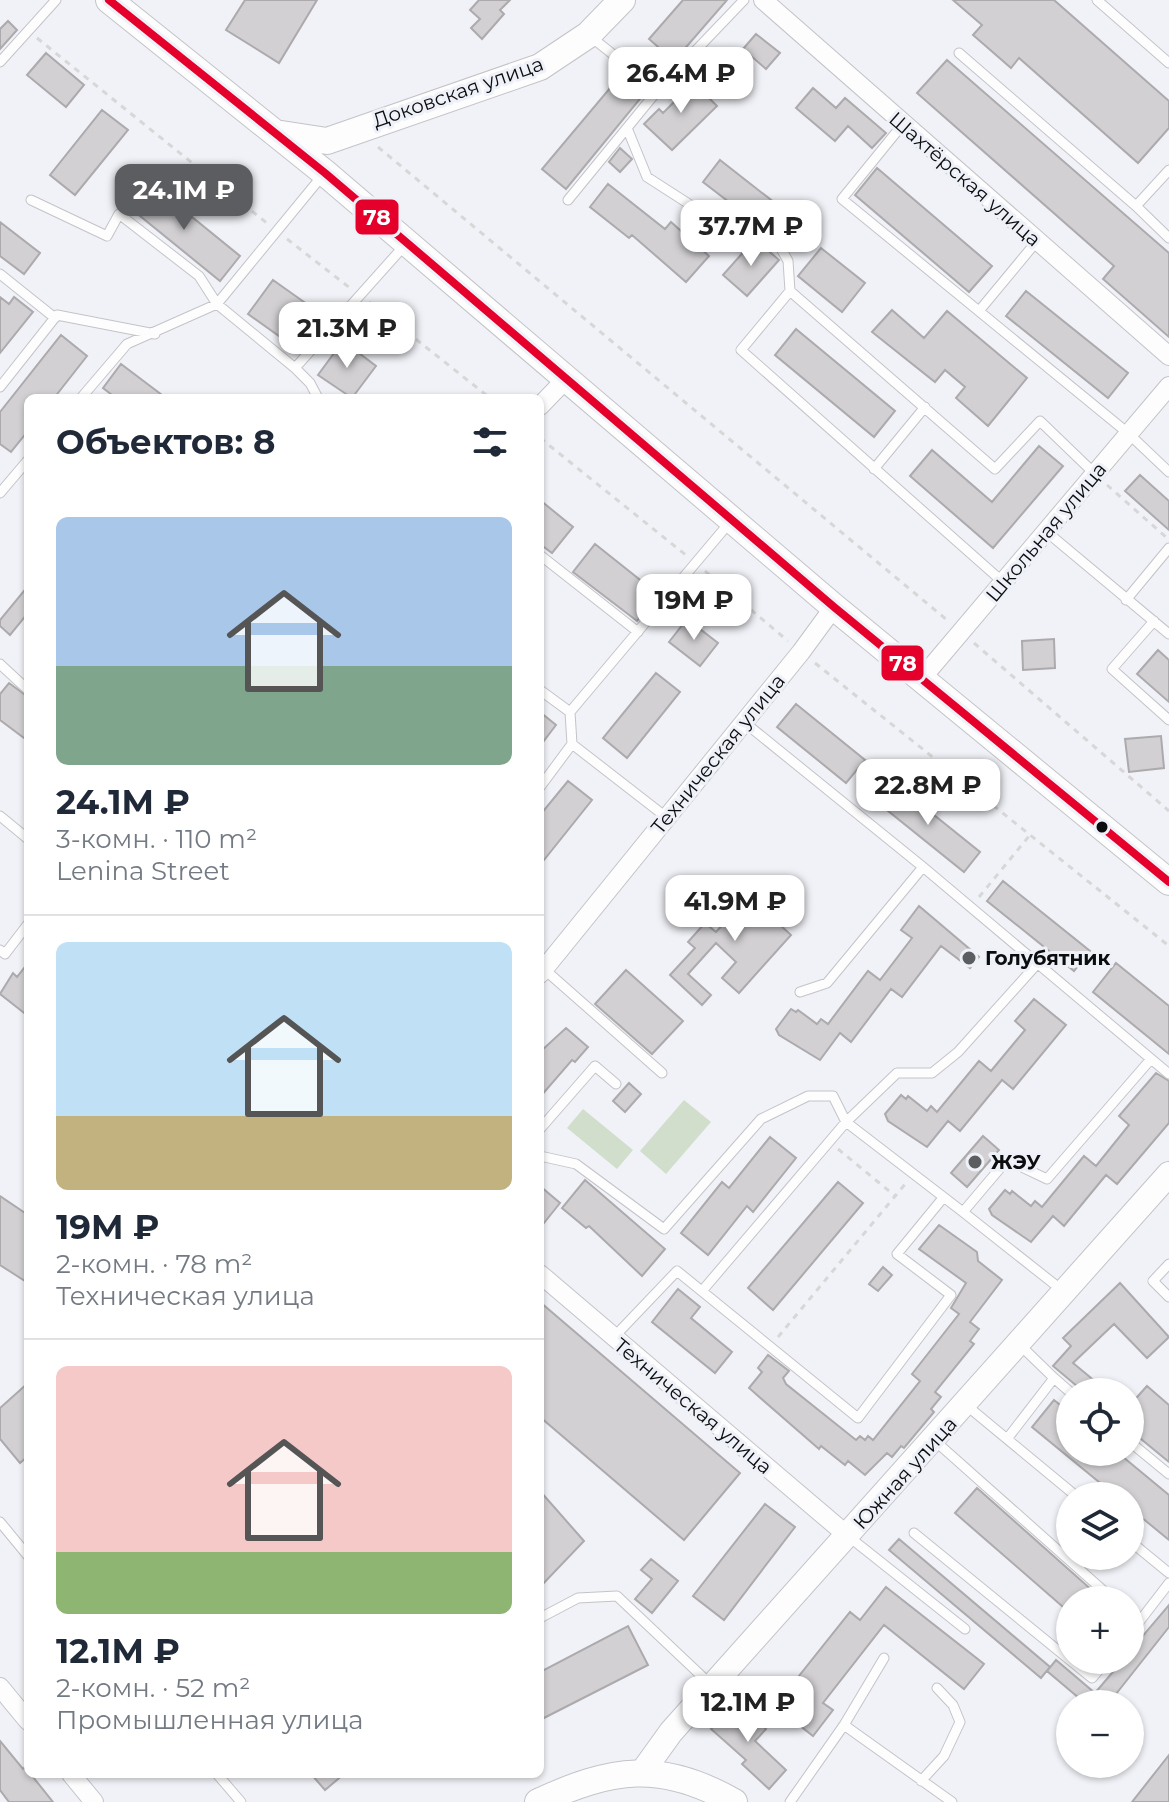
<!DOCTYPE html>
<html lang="ru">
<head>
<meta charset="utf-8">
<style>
  :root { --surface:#fff; --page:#f2f2f3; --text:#1f2937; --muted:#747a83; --line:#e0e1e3; --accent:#5c5d60 }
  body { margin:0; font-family:Montserrat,sans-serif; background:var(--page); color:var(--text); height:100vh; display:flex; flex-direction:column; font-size:30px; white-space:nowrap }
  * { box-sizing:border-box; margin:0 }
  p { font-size:26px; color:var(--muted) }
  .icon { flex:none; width:44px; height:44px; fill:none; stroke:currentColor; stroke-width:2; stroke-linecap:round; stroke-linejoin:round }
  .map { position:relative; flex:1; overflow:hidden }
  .drawer { position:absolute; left:24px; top:394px; width:520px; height:1384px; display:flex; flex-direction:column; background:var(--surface); border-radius:12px; box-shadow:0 2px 6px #0004 }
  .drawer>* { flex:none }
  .tools { position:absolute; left:1056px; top:1378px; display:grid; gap:16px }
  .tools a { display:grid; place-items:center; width:88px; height:88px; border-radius:50%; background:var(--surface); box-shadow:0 2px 6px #0004; font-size:40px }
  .price { position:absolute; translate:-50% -68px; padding:0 18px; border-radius:16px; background:#fff; color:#222; font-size:26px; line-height:52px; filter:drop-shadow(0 2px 4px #0008) }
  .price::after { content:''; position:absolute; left:50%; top:48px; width:24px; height:18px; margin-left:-12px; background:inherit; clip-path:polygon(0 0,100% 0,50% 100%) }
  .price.on { background:var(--accent); color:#fff }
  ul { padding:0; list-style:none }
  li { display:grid; align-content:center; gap:16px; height:424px; padding:0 32px }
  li+li { border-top:2px solid var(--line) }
  li span { display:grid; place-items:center; height:248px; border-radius:12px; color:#555 }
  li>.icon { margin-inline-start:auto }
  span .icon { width:144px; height:144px; fill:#fffc; stroke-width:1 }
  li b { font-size:34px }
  h2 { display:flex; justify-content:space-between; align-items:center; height:96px; padding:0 32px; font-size:34px }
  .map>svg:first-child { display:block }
  .green { fill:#d2decc }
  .building { fill:#d2d0d3; stroke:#acaaac; stroke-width:2 }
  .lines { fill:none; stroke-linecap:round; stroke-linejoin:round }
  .service-casing { stroke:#c3c4c8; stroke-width:11 }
  .minor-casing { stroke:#c3c4c8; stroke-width:20 }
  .tertiary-casing { stroke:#c3c4c8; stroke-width:26 }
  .secondary-casing { stroke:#c3c4c8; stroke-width:28 }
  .path { stroke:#d7d7d8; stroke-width:3; stroke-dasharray:6 6; stroke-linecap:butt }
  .service { stroke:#fdfdfe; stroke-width:9 }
  .minor { stroke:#fdfdfe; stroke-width:18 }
  .tertiary { stroke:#fdfdfe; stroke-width:24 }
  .secondary { stroke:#fdfdfe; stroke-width:26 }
  .bus-1-casing { stroke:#eff1f9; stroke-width:14 }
  .bus-1 { stroke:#e4002b; stroke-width:8 }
  .bus-dot { fill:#0c0d0f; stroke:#eff1f9; stroke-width:3 }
  .poi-dot { fill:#5c5d60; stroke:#eff1f9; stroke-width:3 }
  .labels { text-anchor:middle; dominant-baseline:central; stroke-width:6; stroke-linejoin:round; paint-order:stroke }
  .street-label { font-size:20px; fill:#0c0d0f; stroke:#eff1f9 }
  .poi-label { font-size:20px; font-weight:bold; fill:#0c0d0f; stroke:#eff1f9; text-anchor:start }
  .line-badge { stroke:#eff1f9; stroke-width:3 }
  .badge-label { font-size:22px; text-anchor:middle; font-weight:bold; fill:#fff }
</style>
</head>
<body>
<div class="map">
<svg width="1169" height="1802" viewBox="0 0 1169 1802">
  <rect width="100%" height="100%" fill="#f1f2f7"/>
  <!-- green -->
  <path class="green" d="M 684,1100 L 711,1122 L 666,1174 L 640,1151 Z
    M 583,1109 L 633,1150 L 617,1169 L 567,1128 Z"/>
  <!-- building -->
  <path class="building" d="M 245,0 L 317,0 L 279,63 L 226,30 Z
    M 479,0 L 510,0 L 500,10 L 504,14 L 482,39 L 471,28 L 480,19 L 470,10 Z
    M 683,0 L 727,0 L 674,61 L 649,39 Z
    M 953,0 L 1054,0 L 1169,101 L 1169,128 L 1138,163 L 1019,58 L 1011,68 L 973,35 L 982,25 Z
    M 8,21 L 17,30 L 0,49 L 0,29 Z
    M 756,34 L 780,53 L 766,69 L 743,49 Z
    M 46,53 L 84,85 L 66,107 L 27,75 Z
    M 947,60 L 1169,253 L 1169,337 L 1103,279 L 1114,266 L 917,93 Z
    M 621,75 L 644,94 L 566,189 L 542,169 Z
    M 689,78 L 717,106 L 672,150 L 644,124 L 659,109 L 663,113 L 682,94 L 678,90 Z
    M 813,88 L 836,108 L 845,98 L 886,133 L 872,148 L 848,126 L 835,141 L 796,108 Z
    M 102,110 L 128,130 L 75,195 L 50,175 Z
    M 620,148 L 632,159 L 620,172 L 609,162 Z
    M 720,160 L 775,203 L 766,215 L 762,212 L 755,222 L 703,182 Z
    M 877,168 L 992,266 L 969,292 L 855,195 Z
    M 149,182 L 240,256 L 220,281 L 129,207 Z
    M 608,184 L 665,229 L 671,222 L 709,256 L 686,282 L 632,235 L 629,238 L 590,207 Z
    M 0,222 L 40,253 L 24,274 L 0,256 Z
    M 755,239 L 779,260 L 747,296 L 723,275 Z
    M 821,248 L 865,283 L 842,312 L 798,276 Z
    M 273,280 L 318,312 L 293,346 L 248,314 Z
    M 1026,291 L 1128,373 L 1108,398 L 1006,316 Z
    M 0,297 L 9,304 L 14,297 L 33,312 L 0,353 Z
    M 892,310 L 924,338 L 947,311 L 1027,378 L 988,426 L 956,398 L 965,387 L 945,370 L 935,382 L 872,332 Z
    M 796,329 L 895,411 L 874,437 L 775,355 Z
    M 61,335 L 87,356 L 54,398 L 28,398 L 28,431 L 11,452 L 0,444 L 0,412 Z
    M 343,341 L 376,366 L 352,398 L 318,375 Z
    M 121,364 L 166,398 L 116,398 L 103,388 Z
    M 1039,446 L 1063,466 L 993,548 L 910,476 L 932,450 L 992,502 Z
    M 1140,475 L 1169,501 L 1169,530 L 1125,491 Z
    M 540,500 L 573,527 L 552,553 L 540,544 Z
    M 595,544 L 659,595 L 637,621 L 573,572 Z
    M 28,586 L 28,613 L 10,635 L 0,626 L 0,620 Z
    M 687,619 L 718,643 L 700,666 L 669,642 Z
    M 1054,639 L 1055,668 L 1023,670 L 1022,641 Z
    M 1158,650 L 1169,660 L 1169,702 L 1137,674 Z
    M 656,673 L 680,692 L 627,758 L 603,738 Z
    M 9,683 L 28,697 L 28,741 L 0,720 L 0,694 Z
    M 796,704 L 865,760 L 846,783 L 777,727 Z
    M 540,712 L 556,725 L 540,746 Z
    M 1161,736 L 1164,768 L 1129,772 L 1125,739 Z
    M 568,781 L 592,800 L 540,865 L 540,815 Z
    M 893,782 L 980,852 L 964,872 L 877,802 Z
    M 732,881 L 791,935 L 739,993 L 722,978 L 736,962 L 716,943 L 688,974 L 711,995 L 702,1005 L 670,975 L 695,948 L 688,942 L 705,923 L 716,932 L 734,912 L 717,897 Z
    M 1003,881 L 1090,951 L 1074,971 L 987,901 Z
    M 919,906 L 979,957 L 970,968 L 941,946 L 902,997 L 891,989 L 851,1042 L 840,1033 L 820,1060 L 779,1035 L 776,1029 L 791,1009 L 796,1012 L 798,1010 L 817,1024 L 821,1019 L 828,1024 L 868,971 L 880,980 L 912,938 L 901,930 Z
    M 28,963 L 28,1016 L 0,994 L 13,973 L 17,977 Z
    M 1116,963 L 1169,1006 L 1169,1054 L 1093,992 Z
    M 626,970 L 683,1021 L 652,1054 L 595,1004 Z
    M 1034,999 L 1066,1025 L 1013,1089 L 1002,1080 L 960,1131 L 948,1121 L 927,1147 L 888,1121 L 885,1114 L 901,1095 L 906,1099 L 908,1096 L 927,1111 L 931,1106 L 937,1112 L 979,1061 L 991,1071 L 1025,1030 L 1015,1021 Z
    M 566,1028 L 588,1047 L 575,1062 L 572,1060 L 540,1097 L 540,1052 Z
    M 1156,1073 L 1169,1081 L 1169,1123 L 1117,1184 L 1106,1175 L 1064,1226 L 1053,1216 L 1031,1242 L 992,1215 L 989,1209 L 1005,1190 L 1010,1194 L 1012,1191 L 1031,1206 L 1035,1201 L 1042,1207 L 1084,1156 L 1096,1166 L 1129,1125 L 1119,1116 Z
    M 629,1083 L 641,1094 L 625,1112 L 613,1101 Z
    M 983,1136 L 999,1150 L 967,1187 L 951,1173 Z
    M 770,1137 L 796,1158 L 753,1212 L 747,1206 L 708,1255 L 681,1233 L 722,1182 L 729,1188 Z
    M 585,1180 L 665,1249 L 642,1276 L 589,1226 L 586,1228 L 562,1208 Z
    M 838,1182 L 863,1203 L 773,1310 L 748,1288 Z
    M 540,1186 L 560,1203 L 540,1228 Z
    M 0,1196 L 28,1215 L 28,1283 L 0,1265 Z
    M 939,1225 L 977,1252 L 978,1261 L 1002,1280 L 970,1322 L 979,1329 L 970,1341 L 974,1344 L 935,1392 L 941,1397 L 931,1409 L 934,1412 L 904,1448 L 901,1446 L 892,1457 L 887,1453 L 865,1475 L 848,1461 L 845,1465 L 821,1446 L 819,1449 L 749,1388 L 762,1372 L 758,1368 L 768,1355 L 789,1371 L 783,1378 L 786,1384 L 856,1440 L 860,1436 L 865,1440 L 868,1436 L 873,1440 L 920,1381 L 912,1374 L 959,1314 L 951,1308 L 966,1283 L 919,1249 Z
    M 883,1267 L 892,1275 L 878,1291 L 869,1284 Z
    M 1120,1283 L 1169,1337 L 1147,1358 L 1114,1324 L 1073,1363 L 1108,1392 L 1084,1392 L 1053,1366 L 1071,1346 L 1063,1338 Z
    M 678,1289 L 700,1307 L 691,1318 L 732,1352 L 715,1373 L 652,1322 Z
    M 540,1302 L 740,1473 L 684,1540 L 540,1417 Z
    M 28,1383 L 28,1456 L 20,1463 L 0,1439 L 0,1408 Z
    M 1147,1386 L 1169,1405 L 1169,1462 L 1130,1430 L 1130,1405 Z
    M 1054,1400 L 1070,1413 L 1070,1452 L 1117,1452 L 1169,1495 L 1169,1540 L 1130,1508 L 1130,1496 L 1116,1496 L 1032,1427 Z
    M 977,1488 L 1103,1600 L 1070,1600 L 1070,1613 L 955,1513 Z
    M 540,1491 L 584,1541 L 540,1587 Z
    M 765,1504 L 795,1527 L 724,1620 L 693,1596 Z
    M 899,1539 L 1050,1667 L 1041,1678 L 889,1550 Z
    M 651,1559 L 678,1581 L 652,1613 L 635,1599 L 652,1579 L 641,1570 Z
    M 886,1587 L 984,1664 L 964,1689 L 884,1625 L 823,1703 L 833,1710 L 813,1736 L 775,1706 L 850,1612 L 860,1620 Z
    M 1169,1605 L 1169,1627 L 1108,1704 L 1086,1704 L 1047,1671 L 1056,1660 L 1095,1693 L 1123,1660 L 1130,1660 L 1130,1651 Z
    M 628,1626 L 648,1665 L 540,1720 L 540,1672 Z
    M 735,1702 L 766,1729 L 755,1741 L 786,1770 L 769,1789 L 742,1764 L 746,1760 L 711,1729 Z
    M 0,1741 L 23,1769 L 25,1767 L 53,1802 L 9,1802 L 0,1790 Z
    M 1169,1755 L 1169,1802 L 1132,1802 Z
    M 311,1774 L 344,1774 L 325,1790 Z"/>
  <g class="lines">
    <defs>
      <path id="service" d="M 1097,0 L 1169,63
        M 591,37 L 658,90 L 744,0
        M 959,53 L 1136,206 L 1169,170
        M 0,62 L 56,0
        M 903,124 L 842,199 L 1129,434 L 1169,472
        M 627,128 L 647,177 L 734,233 L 757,231 L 779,245 L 788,261 L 790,291
        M 31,200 L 107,236 L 119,214 L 199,276 L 217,304 L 295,368
        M 568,200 L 658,90
        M 1136,206 L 1169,238
        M 0,274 L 55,318
        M 979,311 L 1037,241
        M 0,387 L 57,315 L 155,334
        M 81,398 L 127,344 L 217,304 L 322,176
        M 318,398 L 310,383 L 295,368 L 404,246
        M 874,469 L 925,407
        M 0,493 L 28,460
        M 1048,533 L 1169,634
        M 540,555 L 638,632
        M 1004,583 L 741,350 L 790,291 L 995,469 L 1040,421 L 1095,474
        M 1126,600 L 1169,548
        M 1154,621 L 1112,669 L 1169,720
        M 0,664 L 28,690
        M 540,690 L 570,712
        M 744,722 L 923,867 L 1169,1074
        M 572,744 L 570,712 L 730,522
        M 540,787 L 572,744 L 666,817
        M 0,816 L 28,839
        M 0,950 L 5,954 L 28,924
        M 544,969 L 662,1073
        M 800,992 L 827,983 L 923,867
        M 540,1129 L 595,1066 L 616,1084
        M 540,1156 L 576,1164 L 664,1229 L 761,1119 L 808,1096 L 833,1096 L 846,1122 L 963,1212
        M 1169,1264 L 1153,1281 L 1169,1297
        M 702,1291 L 846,1122 L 897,1073 L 932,1073 L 958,1052 L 1037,964
        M 1063,1291 L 963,1212 L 1007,1160 L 1047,1179 L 1151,1059
        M 614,1337 L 677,1271 L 858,1418 L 951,1295 L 897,1254 L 943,1198
        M 1054,1378 L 1070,1392
        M 966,1405 L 1076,1496
        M 1007,1439 L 1054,1378 L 1020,1345
        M 934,1440 L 1114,1600
        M 1130,1442 L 1169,1474
        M 0,1522 L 28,1556
        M 914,1533 L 1092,1678 L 1107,1660
        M 848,1536 L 965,1629
        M 1130,1541 L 1169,1573
        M 1130,1614 L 1139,1622 L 1130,1633
        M 540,1618 L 578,1598 L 617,1596 L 710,1684
        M 1139,1622 L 1169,1583
        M 844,1725 L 952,1802
        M 217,1774 L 241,1802
        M 921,1781 L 944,1756 L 960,1722 L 953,1705 L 937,1688
        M 790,1802 L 844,1725 L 884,1658"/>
      <path id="minor" d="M 763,0 L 1169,356
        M 540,406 L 566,379
        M 922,678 L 1169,386
        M 540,974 L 801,652 L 834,607
        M 540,1274 L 848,1536
        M 0,1687 L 28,1721
        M 71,1774 L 94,1802"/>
      <path id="tertiary" d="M 643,1771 L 671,1732 L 1169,1174"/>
      <path id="secondary" d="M 109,0 L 325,173 L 834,607 L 1169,882
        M 275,133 L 327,141 L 540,67 L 588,35 L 622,0
        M 538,1802 C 612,1768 661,1760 734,1802"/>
    </defs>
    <!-- service casing -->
    <use href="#service" class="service-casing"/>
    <!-- minor casing -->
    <use href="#minor" class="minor-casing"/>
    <!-- tertiary casing -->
    <use href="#tertiary" class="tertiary-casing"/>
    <!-- secondary casing -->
    <use href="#secondary" class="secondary-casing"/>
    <!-- path -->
    <path class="path" d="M 37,38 L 268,224
      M 378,147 L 947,620
      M 287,239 L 350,288
      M 369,302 L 490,398
      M 540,438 L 687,556
      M 1107,485 L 1167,538
      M 705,571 L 788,641
      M 974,643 L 1169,811
      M 815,663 L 1169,946
      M 979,897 L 1030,835
      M 838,1149 L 894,1195
      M 778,1337 L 906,1183"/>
    <!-- service -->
    <use href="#service" class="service"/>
    <!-- minor -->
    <use href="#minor" class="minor"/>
    <!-- tertiary -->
    <use href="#tertiary" class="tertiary"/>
    <!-- secondary -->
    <use href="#secondary" class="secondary"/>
    <defs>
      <path id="bus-1" d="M 109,0 L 325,173 L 834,607 L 1169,882"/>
    </defs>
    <!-- bus-1 casing -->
    <use href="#bus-1" class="bus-1-casing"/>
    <!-- bus-1 -->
    <use href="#bus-1" class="bus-1"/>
  </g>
  <!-- markers -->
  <circle class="bus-dot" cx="1102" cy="827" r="7"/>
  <g class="poi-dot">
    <circle cx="969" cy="958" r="8"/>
    <circle cx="975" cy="1162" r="8"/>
  </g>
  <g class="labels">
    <!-- street labels -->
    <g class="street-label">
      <text transform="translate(458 92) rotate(-19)">Доковская улица</text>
      <text transform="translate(965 179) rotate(41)">Шахтёрская улица</text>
      <text transform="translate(1046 532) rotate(-50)">Школьная улица</text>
      <text transform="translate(718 754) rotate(-51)">Техническая улица</text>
      <text transform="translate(693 1406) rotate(40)">Техническая улица</text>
      <text transform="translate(905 1473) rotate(-48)">Южная улица</text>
    </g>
    <!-- poi labels -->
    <g class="poi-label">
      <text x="985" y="958">Голубятник</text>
      <text x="991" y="1162">ЖЭУ</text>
    </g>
  </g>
  <g class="line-badge">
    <rect x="354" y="198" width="46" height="38" rx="8" fill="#e4002b"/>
    <rect x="880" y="644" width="45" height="38" rx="8" fill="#e4002b"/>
  </g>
  <g class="badge-label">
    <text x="377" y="225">78</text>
    <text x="903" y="671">78</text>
  </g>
</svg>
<div class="tools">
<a><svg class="icon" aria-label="locate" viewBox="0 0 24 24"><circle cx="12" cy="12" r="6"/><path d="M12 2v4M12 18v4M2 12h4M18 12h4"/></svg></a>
<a><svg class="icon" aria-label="layers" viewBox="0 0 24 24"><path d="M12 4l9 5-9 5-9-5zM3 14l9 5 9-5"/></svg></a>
<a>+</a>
<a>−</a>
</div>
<b class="price" style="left:681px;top:115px">26.4M ₽</b>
<b class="price on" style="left:184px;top:232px">24.1M ₽</b>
<b class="price" style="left:751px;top:268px">37.7M ₽</b>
<b class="price" style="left:347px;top:370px">21.3M ₽</b>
<b class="price" style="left:694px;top:642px">19M ₽</b>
<b class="price" style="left:928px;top:827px">22.8M ₽</b>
<b class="price" style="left:735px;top:943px">41.9M ₽</b>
<b class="price" style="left:748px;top:1744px">12.1M ₽</b>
<section class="drawer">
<h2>Объектов: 8<svg class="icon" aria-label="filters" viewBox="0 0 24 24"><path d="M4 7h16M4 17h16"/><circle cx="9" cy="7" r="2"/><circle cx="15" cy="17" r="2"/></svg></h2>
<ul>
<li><span style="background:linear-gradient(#a9c7e8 60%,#7fa58c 0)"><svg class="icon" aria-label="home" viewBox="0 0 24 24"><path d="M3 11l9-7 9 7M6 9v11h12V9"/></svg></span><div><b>24.1M ₽</b><p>3-комн. · 110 m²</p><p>Lenina Street</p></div></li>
<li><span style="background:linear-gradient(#bfe0f5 70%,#c2b280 0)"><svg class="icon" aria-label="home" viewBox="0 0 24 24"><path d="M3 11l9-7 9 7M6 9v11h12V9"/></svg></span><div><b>19M ₽</b><p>2-комн. · 78 m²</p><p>Техническая улица</p></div></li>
<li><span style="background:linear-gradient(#f6c9c9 75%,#8fb573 0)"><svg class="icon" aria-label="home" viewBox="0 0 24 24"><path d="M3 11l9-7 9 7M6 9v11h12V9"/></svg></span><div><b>12.1M ₽</b><p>2-комн. · 52 m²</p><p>Промышленная улица</p></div></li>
</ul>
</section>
</div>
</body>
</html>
